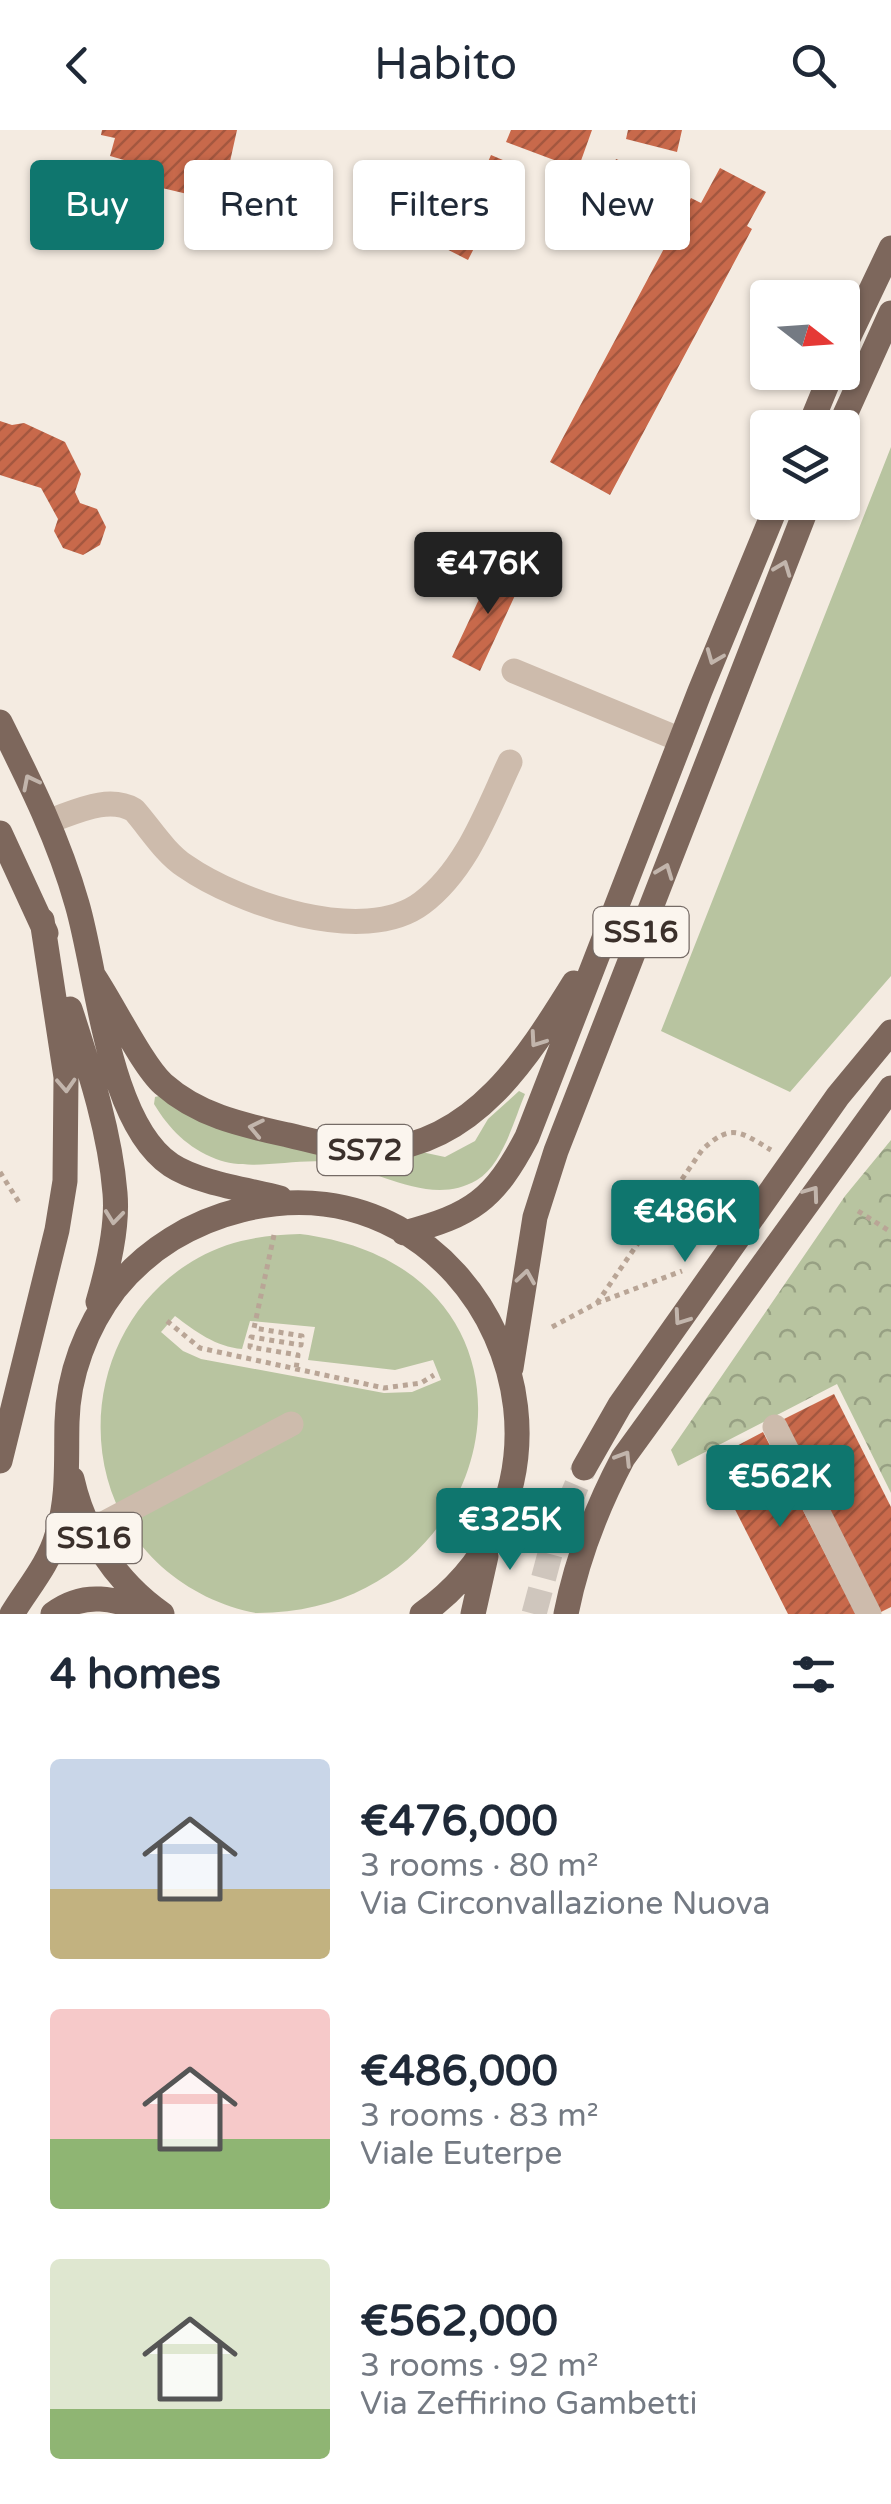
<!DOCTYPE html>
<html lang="en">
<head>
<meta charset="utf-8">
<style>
  :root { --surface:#fff; --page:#f2f2f3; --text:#1f2937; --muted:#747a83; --accent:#0f766e }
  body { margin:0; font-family:"Varela Round",sans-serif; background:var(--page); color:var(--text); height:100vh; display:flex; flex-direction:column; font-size:38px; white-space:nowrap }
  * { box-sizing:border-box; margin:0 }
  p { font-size:32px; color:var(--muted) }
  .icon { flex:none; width:55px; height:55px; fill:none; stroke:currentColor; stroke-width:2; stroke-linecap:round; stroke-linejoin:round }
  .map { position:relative; height:1484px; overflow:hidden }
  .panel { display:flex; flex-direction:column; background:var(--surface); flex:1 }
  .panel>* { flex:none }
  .banner { position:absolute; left:30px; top:30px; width:832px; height:90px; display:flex; gap:20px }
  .needle { width:65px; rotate:107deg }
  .buttons { position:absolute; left:750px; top:150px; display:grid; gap:20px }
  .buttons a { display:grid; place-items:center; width:110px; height:110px; border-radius:10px; background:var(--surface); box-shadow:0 2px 8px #0004; font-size:50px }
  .price { position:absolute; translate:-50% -85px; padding:0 22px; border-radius:10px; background:var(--accent); color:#fff; font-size:32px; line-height:65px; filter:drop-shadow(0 2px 5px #0008) }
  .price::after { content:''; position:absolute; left:50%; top:60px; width:30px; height:22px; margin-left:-15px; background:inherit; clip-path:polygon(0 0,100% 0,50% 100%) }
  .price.on { background:#222; color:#fff }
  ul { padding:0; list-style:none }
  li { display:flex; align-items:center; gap:30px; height:250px; padding:0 50px }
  li span { display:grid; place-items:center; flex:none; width:280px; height:200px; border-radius:10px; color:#555 }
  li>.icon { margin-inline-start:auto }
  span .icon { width:120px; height:120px; fill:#fffc; stroke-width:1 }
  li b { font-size:42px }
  h2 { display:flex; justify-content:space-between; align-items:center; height:120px; padding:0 50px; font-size:42px }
  .chip { padding:0 35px; border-radius:10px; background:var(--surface); box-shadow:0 2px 8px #0004; font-size:35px; line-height:90px }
  .chip.on { background:var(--accent); color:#fff }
  header { display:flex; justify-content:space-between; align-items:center; height:130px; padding:0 50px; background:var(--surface); font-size:45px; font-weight:600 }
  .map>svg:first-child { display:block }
  .grass { fill:#b8c4a0; fill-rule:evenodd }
  .forest { fill:url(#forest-crowns) }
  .building { fill:url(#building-hatch) }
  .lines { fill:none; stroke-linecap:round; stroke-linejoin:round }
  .major-tunnel { stroke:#cfc6bd; stroke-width:25; stroke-dasharray:25 12; stroke-linecap:butt }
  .path { stroke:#b9a596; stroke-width:5; stroke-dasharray:5 5; stroke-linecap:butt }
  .minor { stroke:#cdbbac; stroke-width:25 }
  .major { stroke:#7d675c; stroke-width:25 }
  .oneway { stroke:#c2b5ac }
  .labels { text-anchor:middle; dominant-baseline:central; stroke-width:8; stroke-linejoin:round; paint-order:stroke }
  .shield { fill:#fbf5ee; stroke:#756b66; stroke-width:2.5 }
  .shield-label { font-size:30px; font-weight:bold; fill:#3b302b }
</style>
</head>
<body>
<header><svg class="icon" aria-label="back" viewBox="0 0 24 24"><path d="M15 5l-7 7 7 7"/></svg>Habito<svg class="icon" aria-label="search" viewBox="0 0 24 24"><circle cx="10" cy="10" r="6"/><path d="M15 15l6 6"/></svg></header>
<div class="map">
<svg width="891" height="1484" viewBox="0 0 891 1484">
  <defs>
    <pattern id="forest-crowns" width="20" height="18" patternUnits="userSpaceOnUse" patternTransform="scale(2.5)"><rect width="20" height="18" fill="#b8c4a0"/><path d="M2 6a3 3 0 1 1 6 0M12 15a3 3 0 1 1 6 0" fill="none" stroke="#97a083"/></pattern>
    <pattern id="building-hatch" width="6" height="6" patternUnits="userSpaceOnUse" patternTransform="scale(2.5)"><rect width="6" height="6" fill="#c8694b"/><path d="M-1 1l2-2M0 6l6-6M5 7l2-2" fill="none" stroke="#a4573f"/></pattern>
  </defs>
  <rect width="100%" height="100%" fill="#f4ebe1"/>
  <!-- grass -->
  <path class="grass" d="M 891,317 L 891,846 L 790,962 L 661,901 Z
    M 519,961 L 525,964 C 514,990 503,1034 477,1050 C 430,1078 378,1039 330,1032 C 293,1028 250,1042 216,1029 C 188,1018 169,999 154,974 L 155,967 L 159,966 L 445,1027 L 475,1011 L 488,989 Z
    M 300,1104 C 575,1138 509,1484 256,1483 C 222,1477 188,1460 162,1437 C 66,1351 86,1190 198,1128 C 230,1110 264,1105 300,1104 ZM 175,1186 C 195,1201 216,1217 242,1219 L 250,1191 L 315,1197 L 308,1230 L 395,1240 L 433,1230 L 441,1250 L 412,1262 L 384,1263 L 201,1229 L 183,1221 L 161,1202 Z"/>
  <!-- forest -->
  <path class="forest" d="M 891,1010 L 891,1363 L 837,1254 L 678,1336 L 671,1320 L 845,1066 Z"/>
  <!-- building -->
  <path class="building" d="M 102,0 L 237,0 L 221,72 L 120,48 L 124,30 L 110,26 L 115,8 L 101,5 Z
    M 511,0 L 592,0 L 578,39 L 506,12 Z
    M 628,0 L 682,0 L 677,22 L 626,9 Z
    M 491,25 L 515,35 L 507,53 L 483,43 Z
    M 616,29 L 662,47 L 649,82 L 603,64 Z
    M 720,38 L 766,62 L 747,96 L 752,99 L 610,365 L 550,332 L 691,68 L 701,73 Z
    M 446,62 L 491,85 L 468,130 L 423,107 Z
    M 0,291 L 12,295 L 24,293 L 65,312 L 81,344 L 75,362 L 80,373 L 97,379 L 106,397 L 100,415 L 83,425 L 63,418 L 54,401 L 58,389 L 41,358 L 0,345 Z
    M 496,433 L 524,446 L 480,541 L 452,527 Z
    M 834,1264 L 891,1377 L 891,1477 L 877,1484 L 780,1291 Z
    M 763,1302 L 856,1484 L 788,1484 L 710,1330 Z"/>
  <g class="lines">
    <!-- major-tunnel -->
    <path class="major-tunnel" d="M 534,1484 L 554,1409 L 584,1338"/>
    <!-- path -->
    <path class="path" d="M 0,1042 L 20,1074
      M 858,1081 L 891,1102
      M 274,1105 L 254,1198 L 302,1206 L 301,1215 L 251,1207 L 250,1217 L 298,1225 L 296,1239
      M 597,1173 L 702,1020 C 731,993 739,1001 771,1020
      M 167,1191 L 200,1218 L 384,1258 L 421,1253 L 434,1245
      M 552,1197 L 597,1173 L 682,1141"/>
    <!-- minor -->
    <path class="minor" d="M 514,541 L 681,610
      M 49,691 C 76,682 108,665 134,680 C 150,698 165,723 185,736 C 238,773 364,817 422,773 C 467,739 487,681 510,632
      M 775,1297 L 869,1484
      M 90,1401 L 291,1294"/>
    <!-- major -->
    <path class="major" d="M 842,221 L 891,118
      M 809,298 L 832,242
      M 839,298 L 891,183
      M 0,592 C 30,652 59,710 77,774 C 98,845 107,992 171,1035 C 198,1053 249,1060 280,1068
      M 0,703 L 46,803
      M 93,845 C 111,871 142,935 163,954 C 199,986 243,995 288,1005 C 318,1012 349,1022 379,1020 C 475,1013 528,927 574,853
      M 70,879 C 89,938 110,1001 115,1063 C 118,1098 108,1138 98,1172
      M 404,1103 C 472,1085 494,1070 527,1007 L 700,561 L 778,372
      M 511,1238 L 535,1087 L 556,1021 L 809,372
      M 0,1331 L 57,1100 L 65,1051 L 66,947 L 42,790
      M 584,1338 L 620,1275 L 838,966 L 891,902
      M 72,1349 C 84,1403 116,1452 162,1484
      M 12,1484 C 27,1459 49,1434 57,1405 C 69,1369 66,1330 67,1292 C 68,1245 86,1197 115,1159 C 147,1119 192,1092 241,1080 C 478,1021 623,1339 422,1484
      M 53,1484 C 86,1459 116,1470 151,1482
      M 473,1484 L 486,1426
      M 566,1484 C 577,1428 596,1379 623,1328 L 891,958"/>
  </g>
  <!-- one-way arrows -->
  <defs><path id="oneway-chevron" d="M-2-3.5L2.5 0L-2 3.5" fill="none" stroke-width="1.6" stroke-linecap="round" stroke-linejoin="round" transform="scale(2.5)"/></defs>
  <g class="oneway">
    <use href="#oneway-chevron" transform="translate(783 438) rotate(-69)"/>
    <use href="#oneway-chevron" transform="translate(714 527) rotate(112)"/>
    <use href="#oneway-chevron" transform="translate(30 652) rotate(-117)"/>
    <use href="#oneway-chevron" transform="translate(665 741) rotate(-69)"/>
    <use href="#oneway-chevron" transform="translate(537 910) rotate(125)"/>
    <use href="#oneway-chevron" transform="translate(66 955) rotate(87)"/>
    <use href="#oneway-chevron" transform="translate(256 998) rotate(-168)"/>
    <use href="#oneway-chevron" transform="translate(812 1063) rotate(-54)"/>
    <use href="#oneway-chevron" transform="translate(114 1087) rotate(96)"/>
    <use href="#oneway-chevron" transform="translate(526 1147) rotate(-81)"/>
    <use href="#oneway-chevron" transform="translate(681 1188) rotate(125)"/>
    <use href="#oneway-chevron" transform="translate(624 1328) rotate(-58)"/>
  </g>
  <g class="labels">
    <!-- shield labels -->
    <g class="shield">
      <rect x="593.5" y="777" width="95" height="50" rx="8"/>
      <rect x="317.5" y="995" width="95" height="50" rx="8"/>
      <rect x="46.5" y="1383" width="95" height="50" rx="8"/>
    </g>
    <g class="shield-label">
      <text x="641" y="802">SS16</text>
      <text x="365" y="1020">SS72</text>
      <text x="94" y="1408">SS16</text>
    </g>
  </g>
</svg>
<div class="buttons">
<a><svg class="needle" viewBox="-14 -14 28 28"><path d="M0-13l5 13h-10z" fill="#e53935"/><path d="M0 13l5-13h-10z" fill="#747a83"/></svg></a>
<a><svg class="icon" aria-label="layers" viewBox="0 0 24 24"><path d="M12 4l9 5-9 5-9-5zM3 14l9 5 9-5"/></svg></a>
</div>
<b class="price on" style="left:488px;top:487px">€476K</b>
<b class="price" style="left:685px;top:1135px">€486K</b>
<b class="price" style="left:780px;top:1400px">€562K</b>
<b class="price" style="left:510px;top:1443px">€325K</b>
<div class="banner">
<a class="chip on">Buy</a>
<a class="chip">Rent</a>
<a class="chip">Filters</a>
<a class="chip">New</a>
</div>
</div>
<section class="panel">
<h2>4 homes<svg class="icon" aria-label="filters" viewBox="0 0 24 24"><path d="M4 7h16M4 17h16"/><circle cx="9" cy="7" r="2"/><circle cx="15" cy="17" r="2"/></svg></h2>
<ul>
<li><span style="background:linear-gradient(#c9d6e8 65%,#c2b280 0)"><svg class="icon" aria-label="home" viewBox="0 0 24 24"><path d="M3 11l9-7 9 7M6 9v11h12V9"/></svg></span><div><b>€476,000</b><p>3 rooms · 80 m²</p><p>Via Circonvallazione Nuova</p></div></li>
<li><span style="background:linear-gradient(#f6c9c9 65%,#8fb573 0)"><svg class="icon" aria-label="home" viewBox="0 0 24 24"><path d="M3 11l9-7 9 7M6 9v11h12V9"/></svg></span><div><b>€486,000</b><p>3 rooms · 83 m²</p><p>Viale Euterpe</p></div></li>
<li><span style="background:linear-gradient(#dfe7d0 75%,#8fb573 0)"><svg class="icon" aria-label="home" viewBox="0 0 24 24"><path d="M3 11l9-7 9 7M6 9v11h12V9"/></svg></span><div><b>€562,000</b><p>3 rooms · 92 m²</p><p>Via Zeffirino Gambetti</p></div></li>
</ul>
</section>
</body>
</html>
